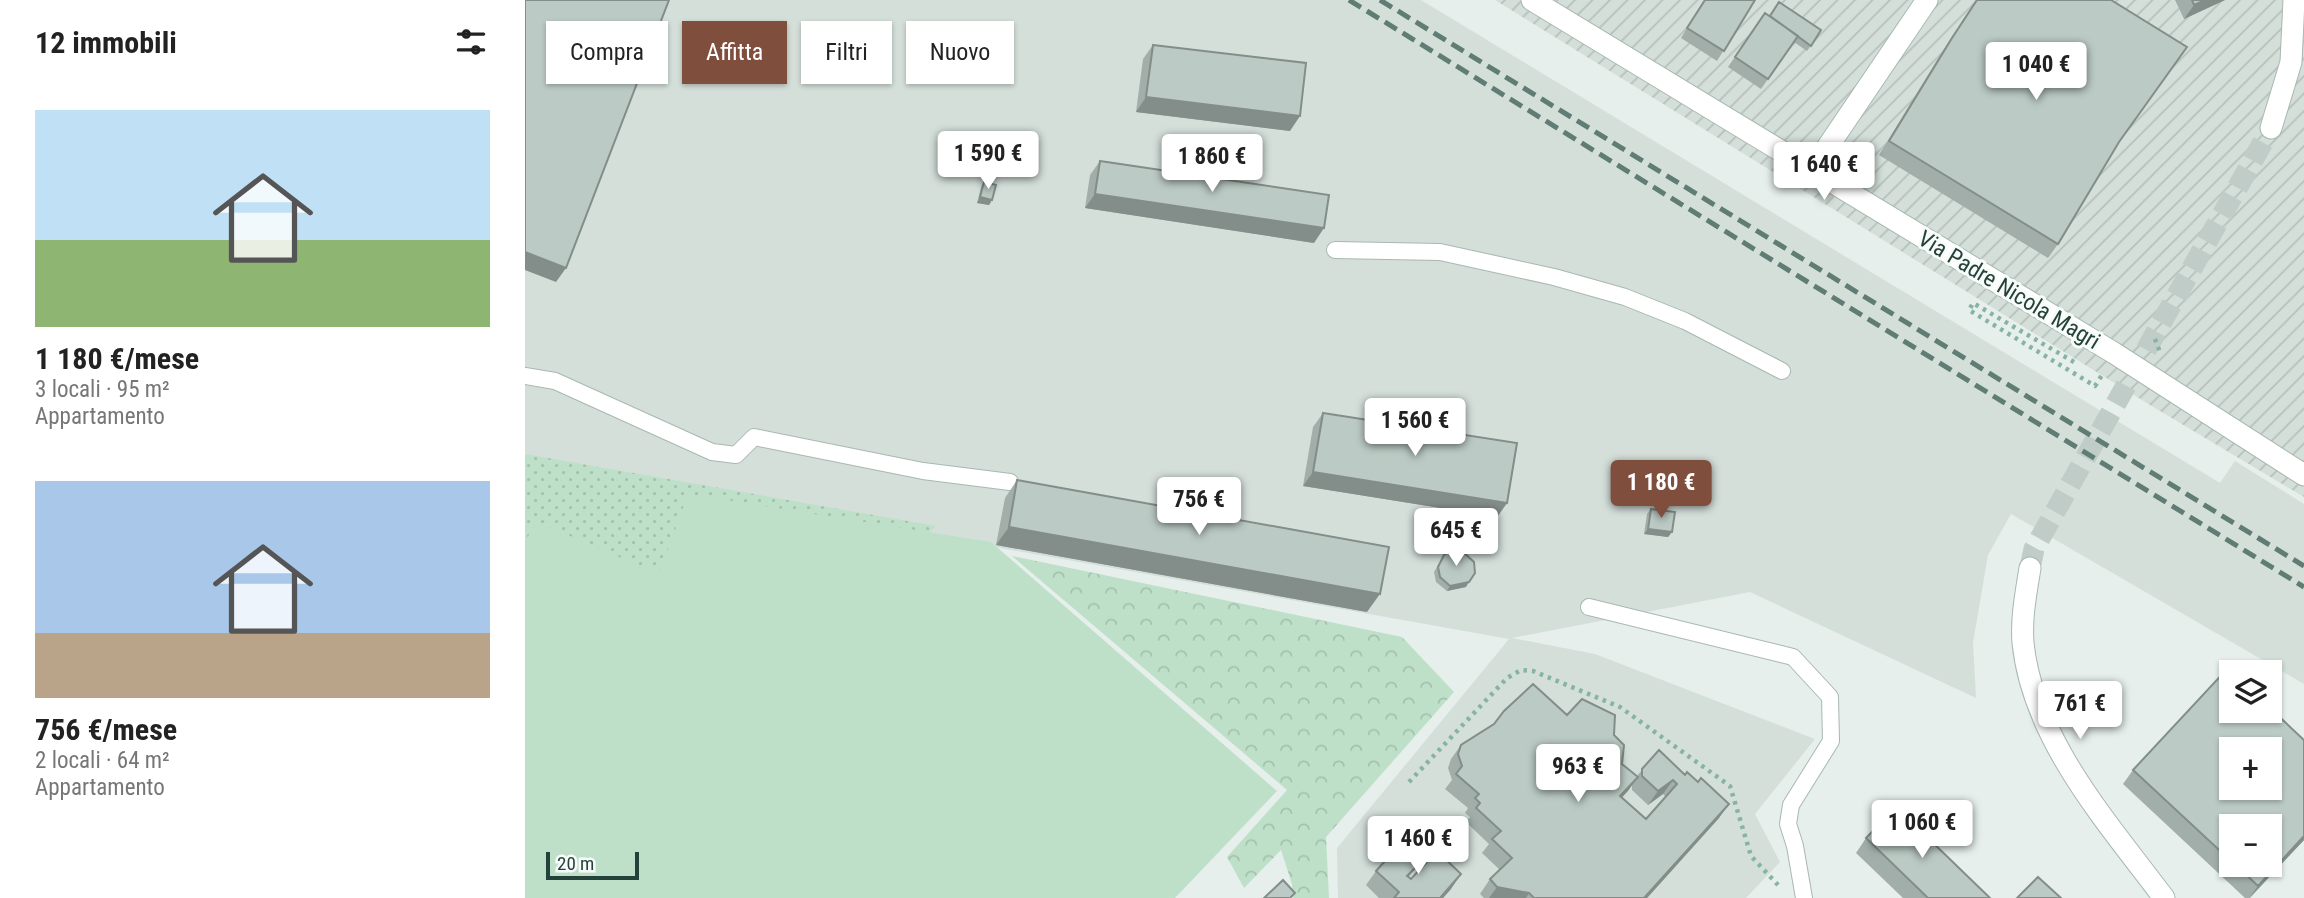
<!DOCTYPE html>
<html lang="it">
<head>
<meta charset="utf-8">
<style>
  :root { --surface:#fff; --page:#f2f2f2; --text:#222; --muted:#767676; --accent:#804e3d }
  body { margin:0; font-family:"Roboto Condensed",sans-serif; background:var(--page); color:var(--text); height:100vh; display:flex; flex-direction:column; font-size:26px; white-space:nowrap }
  * { box-sizing:border-box; margin:0 }
  p { font-size:23px; color:var(--muted) }
  .icon { flex:none; width:38px; height:38px; fill:none; stroke:currentColor; stroke-width:2; stroke-linecap:round; stroke-linejoin:round }
  .map { position:relative; flex:1; overflow:hidden }
  .details { display:flex; flex-direction:column; background:var(--surface); width:525px }
  .details>* { flex:none }
  .hud { position:absolute; left:21px; top:21px; width:665px; height:63px; display:flex; gap:14px }
  .buttons { position:absolute; left:1694px; top:660px; display:grid; gap:14px }
  .buttons a { display:grid; place-items:center; width:63px; height:63px; border-radius:0px; background:var(--surface); box-shadow:0 2px 5px #0004; font-size:35px }
  .scale { position:absolute; left:21px; bottom:18px; width:93px; box-sizing:border-box; padding-left:7px; border:4px solid #24423a; border-top:0; font-size:19px; line-height:24px; white-space:nowrap; color:#24423a; -webkit-text-stroke:5px #f7fbf9; paint-order:stroke }
  .price { position:absolute; translate:-50% -60px; padding:0 16px; border-radius:7px; background:#fff; color:#222; font-size:23px; line-height:46px; filter:drop-shadow(0 2px 4px #0008) }
  .price::after { content:''; position:absolute; left:50%; top:42px; width:21px; height:16px; margin-left:-10px; background:inherit; clip-path:polygon(0 0,100% 0,50% 100%) }
  .price.current { background:var(--accent); color:#fff }
  ul { padding:0; list-style:none }
  li { display:grid; align-content:center; gap:14px; height:371px; padding:0 35px }
  li span { display:grid; place-items:center; height:217px; border-radius:0px; color:#555 }
  li>.icon { margin-inline-start:auto }
  span .icon { width:126px; height:126px; fill:#fffc; stroke-width:1 }
  li b { font-size:30px }
  h2 { display:flex; justify-content:space-between; align-items:center; height:84px; padding:0 35px; font-size:30px }
  .pill { padding:0 24px; border-radius:0px; background:var(--surface); box-shadow:0 2px 5px #0004; font-size:24px; line-height:63px }
  .pill.current { background:var(--accent); color:#fff }
  main { display:flex; flex:1; min-height:0 }
  .map>svg:first-child { display:block }
  .built { fill:#d4dfda }
  .industrial { fill:url(#industrial-furrows) }
  .grass { fill:url(#grass-dots) }
  .forest { fill:url(#forest-crowns) }
  .pitch { fill:#bfe0c8 }
  .lines { fill:none; stroke-linecap:round; stroke-linejoin:round }
  .street-tunnel { stroke:#bfccc8; stroke-width:21; stroke-dasharray:21 10; stroke-linecap:butt }
  .lane-casing { stroke:#a8b8b2; stroke-width:18 }
  .street-casing { stroke:#a8b8b2; stroke-width:23 }
  .path { stroke:#86b3a5; stroke-width:4.5; stroke-dasharray:3.5 5; stroke-linecap:butt }
  .lane { stroke:#fff; stroke-width:16 }
  .street { stroke:#fff; stroke-width:21 }
  .rail { stroke:#5f7d75; stroke-width:5; stroke-dasharray:14 7; stroke-linecap:butt }
  .wall { fill:#a1aea9; fill-rule:evenodd }
  .shaded-wall { fill:#838d89 }
  .building { fill:#bbcac4; stroke:#838d89; stroke-width:2; fill-rule:evenodd }
  .labels { text-anchor:middle; dominant-baseline:central; stroke-width:6; stroke-linejoin:round; paint-order:stroke }
  .street-label { font-size:23px; fill:#24423a; stroke:#f7fbf9 }
</style>
</head>
<body>
<main>
<section class="details">
<h2>12 immobili<svg class="icon" aria-label="filters" viewBox="0 0 24 24"><path d="M4 7h16M4 17h16"/><circle cx="9" cy="7" r="2"/><circle cx="15" cy="17" r="2"/></svg></h2>
<ul>
<li><span style="background:linear-gradient(#bfe0f5 60%,#8fb573 0)"><svg class="icon" aria-label="home" viewBox="0 0 24 24"><path d="M3 11l9-7 9 7M6 9v11h12V9"/></svg></span><div><b>1 180 €/mese</b><p>3 locali · 95 m²</p><p>Appartamento</p></div></li>
<li><span style="background:linear-gradient(#a9c7e8 70%,#b9a48a 0)"><svg class="icon" aria-label="home" viewBox="0 0 24 24"><path d="M3 11l9-7 9 7M6 9v11h12V9"/></svg></span><div><b>756 €/mese</b><p>2 locali · 64 m²</p><p>Appartamento</p></div></li>
</ul>
</section>
<div class="map">
<svg width="1779" height="898" viewBox="0 0 1779 898">
  <defs>
    <pattern id="industrial-furrows" width="10" height="10" patternUnits="userSpaceOnUse" patternTransform="scale(1.75)"><rect width="10" height="10" fill="#d4dfda"/><path d="M-1 1l2-2M0 10L10 0M9 11l2-2" fill="none" stroke="#b6c1bc"/></pattern>
    <pattern id="grass-dots" width="8" height="8" patternUnits="userSpaceOnUse" patternTransform="scale(1.75)"><rect width="8" height="8" fill="#bfe0c8"/><path d="M2 2h.1M6 6h.1" fill="none" stroke="#a4c1ad" stroke-width="1.8" stroke-linecap="round"/></pattern>
    <pattern id="forest-crowns" width="20" height="18" patternUnits="userSpaceOnUse" patternTransform="scale(1.75)"><rect width="20" height="18" fill="#bfe0c8"/><path d="M2 6a3 3 0 1 1 6 0M12 15a3 3 0 1 1 6 0" fill="none" stroke="#a4c1ad"/></pattern>
  </defs>
  <rect width="100%" height="100%" fill="#e6efeb"/>
  <!-- built -->
  <path class="built" d="M 0,0 L 896,0 L 1695,483 L 1710,461 L 1779,504 L 1779,684 L 1486,514 L 1463,555 L 1448,643 L 1451,698 L 1225,592 L 987,638 L 1070,654 L 1290,739 L 1230,814 L 1255,862 L 1221,898 L 813,898 L 812,848 L 984,639 L 0,463 Z"/>
  <!-- industrial -->
  <path class="industrial" d="M 970,0 L 1779,0 L 1779,497 L 1625,405 Z"/>
  <!-- grass -->
  <path class="grass" d="M 0,454 L 411,526 L 0,898 Z"/>
  <!-- forest -->
  <path class="forest" d="M 487,556 L 877,637 L 929,692 L 801,837 L 804,898 L 768,898 L 767,884 L 756,850 L 719,888 L 702,857 L 762,790 Z"/>
  <!-- pitch -->
  <path class="pitch" d="M 163,494 L 466,542 L 752,791 L 650,898 L 0,898 L 0,544 L 10,521 L 134,574 Z"/>
  <g class="lines">
    <!-- street-tunnel -->
    <path class="street-tunnel" d="M 1505,568 L 1509,549 L 1746,128"/>
    <defs>
      <path id="lane" d="M 810,250 L 915,252 L 1029,277 L 1100,297 L 1160,321 L 1257,371
        M 0,376 L 30,381 L 187,452 L 211,455 L 229,437 L 398,471 L 485,482
        M 1064,607 L 1268,657 L 1305,697 L 1306,741 L 1266,805 L 1263,824 L 1270,846 L 1279,898"/>
      <path id="street" d="M 1007,0 L 1589,353 L 1779,475
        M 1746,128 L 1766,62 L 1769,0
        M 1287,170 L 1402,0
        M 1505,568 C 1501,593 1496,618 1498,643 C 1508,740 1583,823 1639,898"/>
    </defs>
    <!-- lane casing -->
    <use href="#lane" class="lane-casing"/>
    <!-- street casing -->
    <use href="#street" class="street-casing"/>
    <!-- path -->
    <path class="path" d="M 1630,339 L 1635,352
      M 1549,362 L 1448,303 L 1444,310 L 1570,386 L 1577,375
      M 884,782 L 982,678 L 996,670 L 1008,671 L 1095,707 L 1205,786 L 1226,856 L 1253,885"/>
    <!-- lane -->
    <use href="#lane" class="lane"/>
    <!-- street -->
    <use href="#street" class="street"/>
    <!-- rail -->
    <path class="rail" d="M 824,0 L 1779,587
      M 855,0 L 1779,566"/>
  </g>
  <!-- wall -->
  <path class="wall" d="M 1179,0 L 1230,0 L 1192,61 L 1156,38 Z
    M 1451,0 L 1533,244 L 1523,258 L 1354,155 L 1417,52 Z
    M 1650,0 L 1700,0 L 1659,19 Z
    M 1240,13 L 1244,16 L 1296,30 L 1282,51 L 1269,42 L 1236,89 L 1203,67 Z
    M 628,45 L 765,131 L 611,112 L 618,59 Z
    M 575,161 L 789,243 L 560,208 L 565,175 Z
    M 459,182 L 467,200 L 464,205 L 452,203 L 456,187 Z
    M 798,413 L 982,503 L 972,517 L 778,486 L 788,427 Z
    M 492,480 L 842,612 L 471,545 L 480,498 Z
    M 1126,509 L 1147,532 L 1143,537 L 1119,534 L 1122,514 Z
    M 919,555 L 941,587 L 922,591 L 911,582 L 909,572 Z
    M 1042,715 L 1089,735 L 1097,764 L 1112,776 L 1134,750 L 1194,818 L 1122,898 L 959,898 L 955,894 L 965,879 L 975,870 L 957,853 L 964,844 L 941,822 L 945,817 L 940,813 L 943,808 L 920,789 L 927,780 L 923,768 L 926,759 L 936,745 ZM 1107,785 L 1107,790 L 1123,805 L 1138,794 L 1141,797 L 1121,819 L 1097,797 Z
    M 1608,770 L 1779,840 L 1725,898 L 1720,898 L 1598,784 ZM 1706,826 L 1745,864 L 1706,864 Z
    M 1341,838 L 1465,898 L 1378,898 L 1331,853 Z
    M 890,868 L 884,877 L 886,879 L 926,889 L 918,898 L 854,898 L 841,885 L 851,871 Z"/>
  <!-- shaded-wall -->
  <path class="shaded-wall" d="M 1680,0 L 1700,0 L 1659,19 L 1669,5 Z
    M 621,97 L 775,116 L 765,131 L 611,112 Z
    M 570,194 L 799,228 L 789,243 L 560,208 Z
    M 455,197 L 467,200 L 464,205 L 452,203 Z
    M 0,252 L 41,268 L 31,282 L 0,270 Z
    M 788,472 L 982,503 L 972,517 L 778,486 Z
    M 484,527 L 855,594 L 842,612 L 471,545 Z
    M 1123,529 L 1147,532 L 1143,537 L 1119,534 Z
    M 944,582 L 941,587 L 922,591 L 925,586 Z
    M 1113,777 L 1103,791 L 1085,810 L 1095,796 Z
    M 1148,780 L 1138,794 L 1123,805 L 1133,791 Z
    M 1204,804 L 1194,818 L 1122,898 L 1119,898 Z
    M 1779,836 L 1779,840 L 1724,898 L 1733,886 Z
    M 936,874 L 926,889 L 918,898 L 915,898 Z
    M 972,887 L 1004,893 L 1001,898 L 964,898 Z"/>
  <!-- building -->
  <path class="building" d="M 0,0 L 144,0 L 41,268 L 0,252 Z
    M 1180,0 L 1230,0 L 1199,51 L 1162,28 Z
    M 1452,0 L 1586,0 L 1662,47 L 1594,142 L 1533,244 L 1364,141 L 1427,38 Z
    M 1667,0 L 1680,0 L 1669,5 Z
    M 1254,2 L 1296,30 L 1286,46 L 1245,16 Z
    M 1240,13 L 1273,36 L 1243,79 L 1210,57 Z
    M 628,45 L 781,63 L 775,116 L 621,97 Z
    M 575,161 L 804,195 L 799,228 L 570,194 Z
    M 459,182 L 471,185 L 467,200 L 455,197 Z
    M 798,413 L 992,443 L 982,503 L 788,472 Z
    M 492,480 L 864,547 L 855,594 L 484,527 Z
    M 1126,509 L 1150,512 L 1147,532 L 1123,529 Z
    M 928,550 L 938,552 L 949,562 L 950,573 L 944,582 L 925,586 L 915,577 L 913,567 L 919,555 Z
    M 1702,669 L 1706,672 L 1706,710 L 1745,710 L 1745,708 L 1779,740 L 1779,836 L 1733,886 L 1710,864 L 1745,864 L 1745,826 L 1706,826 L 1706,861 L 1608,770 ZM 1706,749 L 1745,749 L 1745,788 L 1706,788 Z
    M 1008,684 L 1042,715 L 1057,699 L 1090,715 L 1089,735 L 1099,745 L 1097,764 L 1113,777 L 1095,796 L 1121,819 L 1152,784 L 1148,780 L 1133,791 L 1117,776 L 1117,769 L 1134,750 L 1160,775 L 1162,772 L 1173,782 L 1176,778 L 1204,804 L 1119,898 L 1009,898 L 1004,893 L 972,887 L 965,879 L 987,858 L 967,839 L 976,831 L 951,808 L 955,803 L 950,798 L 954,794 L 931,774 L 937,766 L 933,754 L 936,745 L 969,724 L 979,711 Z
    M 1371,807 L 1465,898 L 1403,898 L 1341,838 Z
    M 877,849 L 890,861 L 890,868 L 882,876 L 886,879 L 912,851 L 936,874 L 915,898 L 869,898 L 874,892 L 851,871 L 869,851 Z
    M 1513,877 L 1536,898 L 1492,898 Z
    M 758,880 L 770,893 L 765,898 L 739,898 Z"/>
  <g class="labels">
    <!-- street labels -->
    <g class="street-label">
      <text transform="translate(1484 290) rotate(31)">Via Padre Nicola Magri</text>
    </g>
  </g>
</svg>
<div class="buttons">
<a><svg class="icon" aria-label="layers" viewBox="0 0 24 24"><path d="M12 4l9 5-9 5-9-5zM3 14l9 5 9-5"/></svg></a>
<a>+</a>
<a>−</a>
</div>
<div class="scale">20 m</div>
<b class="price" style="left:1511px;top:102px">1 040 €</b>
<b class="price" style="left:463px;top:191px">1 590 €</b>
<b class="price" style="left:687px;top:194px">1 860 €</b>
<b class="price" style="left:1299px;top:202px">1 640 €</b>
<b class="price" style="left:890px;top:458px">1 560 €</b>
<b class="price current" style="left:1136px;top:520px">1 180 €</b>
<b class="price" style="left:674px;top:537px">756 €</b>
<b class="price" style="left:931px;top:568px">645 €</b>
<b class="price" style="left:1555px;top:741px">761 €</b>
<b class="price" style="left:1053px;top:804px">963 €</b>
<b class="price" style="left:1397px;top:860px">1 060 €</b>
<b class="price" style="left:893px;top:876px">1 460 €</b>
<div class="hud">
<a class="pill">Compra</a>
<a class="pill current">Affitta</a>
<a class="pill">Filtri</a>
<a class="pill">Nuovo</a>
</div>
</div>
</main>
</body>
</html>
